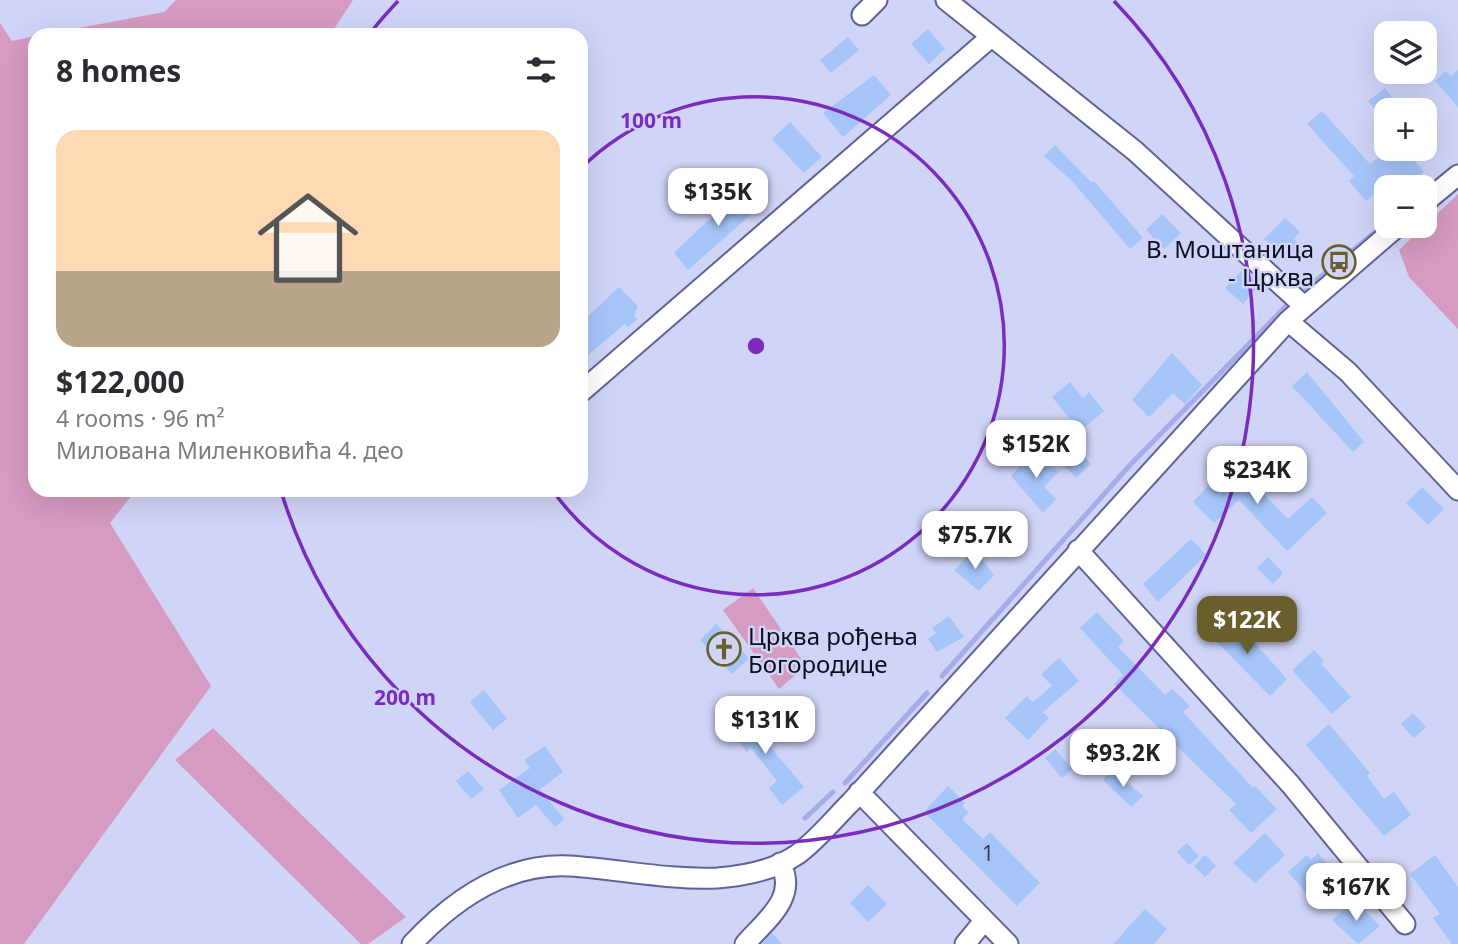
<!DOCTYPE html>
<html lang="en">
<head>
<meta charset="utf-8">
<style>
  :root { --surface:#fff; --page:#f7f7f7; --text:#2b2b33; --muted:#7c7c81; --accent:#685f2c }
  body { margin:0; font-family:"Noto Sans",sans-serif; background:var(--page); color:var(--text); height:100vh; display:flex; flex-direction:column; font-size:26px; white-space:nowrap }
  * { box-sizing:border-box; margin:0 }
  p { font-size:23px; color:var(--muted) }
  .icon { flex:none; width:38px; height:38px; fill:none; stroke:currentColor; stroke-width:2; stroke-linecap:round; stroke-linejoin:round }
  .map { position:relative; flex:1; overflow:hidden }
  .panel { position:absolute; left:28px; top:28px; width:560px; height:469px; display:flex; flex-direction:column; background:var(--surface); border-radius:21px; box-shadow:0 7px 28px #0002 }
  .panel>* { flex:none }
  .buttons { position:absolute; left:1374px; top:21px; display:grid; gap:14px }
  .buttons a { display:grid; place-items:center; width:63px; height:63px; border-radius:14px; background:var(--surface); box-shadow:0 7px 28px #0002; font-size:35px }
  .price { position:absolute; translate:-50% -60px; padding:0 16px; border-radius:14px; background:#fff; color:#222; font-size:23px; line-height:46px; filter:drop-shadow(0 2px 4px #0008) }
  .price::after { content:''; position:absolute; left:50%; top:42px; width:21px; height:16px; margin-left:-10px; background:inherit; clip-path:polygon(0 0,100% 0,50% 100%) }
  .price.current { background:var(--accent); color:#fff }
  ul { padding:0; list-style:none }
  li { display:grid; align-content:center; gap:14px; height:371px; padding:0 28px }
  li span { display:grid; place-items:center; height:217px; border-radius:21px; color:#555 }
  li>.icon { margin-inline-start:auto }
  span .icon { width:126px; height:126px; fill:#fffc; stroke-width:1 }
  li b { font-size:30px }
  h2 { display:flex; justify-content:space-between; align-items:center; height:84px; padding:0 28px; font-size:30px }
  .map>svg:first-child { display:block }
  .green { fill:#d59bc0 }
  .lines { fill:none; stroke-linecap:round; stroke-linejoin:round }
  .stream { stroke:#a6abe9; stroke-width:5 }
  .building { fill:#a5c4f8 }
  .minor-casing { stroke:#5f6396; stroke-width:23 }
  .minor { stroke:#fff; stroke-width:19 }
  .ring { fill:none; stroke:#7b2cbf; stroke-width:3.5 }
  .labels { text-anchor:middle; dominant-baseline:central; stroke-width:5; stroke-linejoin:round; paint-order:stroke }
  .number-label { font-size:21px; fill:#323b56 }
  .poi-label { font-size:24px; fill:#0c0d20; stroke:#d0d4f7; text-anchor:end }
  .centre { fill:#7b2cbf; stroke:#d0d4f7; stroke-width:3.5 }
  .ring-label { font-size:21px; text-anchor:middle; font-weight:bold; fill:#7b2cbf; stroke:#d0d4f7; stroke-width:5; stroke-linejoin:round; paint-order:stroke }
</style>
</head>
<body>
<div class="map">
<svg width="1458" height="944" viewBox="0 0 1458 944">
  <rect width="100%" height="100%" fill="#d0d4f7"/>
  <!-- green -->
  <path class="green" d="M 176,0 L 353,0 L 330,35 L 42,35 L 164,12 Z
    M 0,23 L 12,41 L 35,36 L 35,490 L 136,490 L 110,523 L 211,686 L 24,944 L 0,944 Z
    M 1458,194 L 1458,329 L 1409,277 L 1399,250 Z
    M 753,588 L 806,666 L 779,689 L 723,610 Z
    M 213,728 L 406,917 L 368,944 L 361,944 L 175,760 Z"/>
  <g class="lines">
    <!-- stream -->
    <path class="stream" d="M 1306,289 L 1386,223
      M 942,676 L 1131,464 L 1288,304
      M 845,783 L 927,693
      M 805,818 L 833,792"/>
  </g>
  <!-- building -->
  <path class="building" d="M 928,29 L 945,49 L 929,64 L 911,44 Z
    M 848,37 L 859,50 L 831,73 L 820,60 Z
    M 1458,70 L 1458,107 L 1435,81 L 1446,71 L 1451,76 Z
    M 874,75 L 891,95 L 843,137 L 823,113 Z
    M 1385,88 L 1403,110 L 1386,110 L 1386,123 L 1368,101 Z
    M 1322,111 L 1370,164 L 1389,149 L 1405,149 L 1424,172 L 1406,186 L 1397,174 L 1366,201 L 1349,181 L 1354,176 L 1307,124 Z
    M 790,122 L 822,157 L 804,173 L 772,139 Z
    M 1055,145 L 1092,183 L 1094,181 L 1143,238 L 1130,249 L 1072,181 L 1044,156 Z
    M 751,187 L 764,203 L 688,270 L 674,253 L 704,224 Z
    M 1162,214 L 1181,233 L 1164,249 L 1146,230 Z
    M 1285,218 L 1300,232 L 1294,239 L 1301,246 L 1287,261 L 1264,239 Z
    M 1243,269 L 1260,284 L 1243,304 L 1225,288 Z
    M 619,287 L 638,306 L 634,315 L 637,319 L 628,327 L 625,324 L 588,355 L 581,347 L 581,323 Z
    M 1172,353 L 1202,385 L 1185,404 L 1173,393 L 1149,417 L 1132,400 Z
    M 1307,372 L 1364,442 L 1353,452 L 1292,386 Z
    M 1070,382 L 1083,398 L 1089,392 L 1104,411 L 1080,431 L 1052,397 Z
    M 1074,446 L 1091,464 L 1076,478 L 1059,460 Z
    M 1035,450 L 1058,472 L 1044,487 L 1056,499 L 1043,513 L 1011,476 Z
    M 1231,460 L 1288,519 L 1312,497 L 1327,513 L 1287,551 L 1239,500 L 1214,523 L 1193,502 Z
    M 1422,487 L 1444,509 L 1428,525 L 1406,503 Z
    M 988,523 L 1002,537 L 983,556 L 969,542 Z
    M 1191,539 L 1206,555 L 1158,602 L 1143,584 Z
    M 974,550 L 994,575 L 979,591 L 954,570 Z
    M 1268,557 L 1283,573 L 1273,584 L 1257,568 Z
    M 1097,612 L 1124,641 L 1118,647 L 1165,695 L 1172,689 L 1190,706 L 1183,712 L 1253,788 L 1255,786 L 1277,809 L 1251,833 L 1229,810 L 1236,804 L 1114,684 L 1123,675 L 1080,628 Z
    M 1205,612 L 1233,643 L 1245,632 L 1287,679 L 1270,696 L 1196,621 Z
    M 949,616 L 964,637 L 937,652 L 928,639 L 936,633 L 932,628 Z
    M 716,624 L 749,658 L 732,674 L 700,640 Z
    M 1314,650 L 1324,661 L 1321,664 L 1351,697 L 1332,714 L 1292,670 Z
    M 1059,658 L 1079,681 L 1043,712 L 1049,718 L 1028,740 L 1005,718 L 1027,696 L 1033,702 L 1052,686 L 1041,674 Z
    M 484,690 L 507,719 L 493,730 L 470,702 Z
    M 731,700 L 804,787 L 782,805 L 769,788 L 777,781 L 751,748 L 747,752 L 737,740 L 745,733 L 722,709 Z
    M 1413,713 L 1426,727 L 1414,738 L 1401,724 Z
    M 1329,724 L 1370,773 L 1367,776 L 1384,799 L 1394,792 L 1411,815 L 1384,836 L 1306,745 Z
    M 545,746 L 563,772 L 540,789 L 564,819 L 555,827 L 536,805 L 518,818 L 499,790 L 530,768 L 524,760 Z
    M 1055,749 L 1072,769 L 1062,778 L 1045,758 Z
    M 1112,770 L 1143,796 L 1131,807 L 1103,780 Z
    M 468,771 L 484,789 L 471,799 L 456,781 Z
    M 948,786 L 965,803 L 962,806 L 969,813 L 962,819 L 983,839 L 990,832 L 1040,883 L 1017,906 L 924,812 Z
    M 1265,833 L 1285,855 L 1255,883 L 1233,863 Z
    M 1187,843 L 1199,856 L 1189,865 L 1177,852 Z
    M 1318,853 L 1338,877 L 1312,900 L 1288,872 L 1307,855 L 1311,860 Z
    M 1205,855 L 1216,866 L 1205,877 L 1194,866 Z
    M 1435,855 L 1458,887 L 1458,944 L 1452,944 L 1433,918 L 1440,914 L 1410,874 Z
    M 868,885 L 887,904 L 868,922 L 850,903 Z
    M 1355,901 L 1380,926 L 1358,944 L 1332,920 Z
    M 1145,909 L 1167,929 L 1154,944 L 1113,944 Z
    M 772,933 L 782,944 L 762,944 L 771,934 Z"/>
  <g class="lines">
    <defs>
      <path id="minor" d="M 946,0 L 1135,151 L 1304,306
        M 862,15 L 877,0
        M 1424,203 L 1458,175
        M 1288,321 L 1348,372 L 1458,490
        M 581,392 L 991,37
        M 1078,550 L 1291,785 L 1405,924
        M 859,792 L 1008,944
        M 412,944 C 453,900 506,863 569,866 C 619,869 667,880 717,878 C 744,876 775,870 798,854 C 817,840 834,819 851,802 L 1288,321 L 1398,226
        M 745,944 C 766,920 799,897 780,863
        M 965,944 L 984,921"/>
    </defs>
    <!-- minor casing -->
    <use href="#minor" class="minor-casing"/>
    <!-- minor -->
    <use href="#minor" class="minor"/>
  </g>
  <!-- distance rings -->
  <g class="ring">
    <path d="M581 168A249 249 0 1 1 553 491"/>
    <path d="M370 33A497 497 0 0 1 398 1M1114 1A497 497 0 1 1 281 491"/>
  </g>
  <!-- icons -->
  <defs>
    <symbol id="bus-ring" viewBox="-11 -11 22 22"><circle r="9.5" fill="#d0d4f7" stroke="#685f2c" stroke-width="1.5"/><path d="M-5-6H5V4H4V6H2V4H-2V6H-4V4H-5ZM-3.5-4V0h7V-4ZM-3.5 1.2v1.5H-2V1.2ZM2 1.2v1.5H3.5V1.2Z" fill="#685f2c"/></symbol>
    <symbol id="church-ring" viewBox="-11 -11 22 22"><circle r="9.5" fill="#d0d4f7" stroke="#685f2c" stroke-width="1.5"/><path d="M-1.2-6h2.4v3.5h3.3v2.4h-3.3V6h-2.4V-.1h-3.3v-2.4h3.3Z" fill="#685f2c"/></symbol>
  </defs>
  <g fill-rule="evenodd">
    <use href="#bus-ring" x="1320" y="243" width="38" height="38"/>
    <use href="#church-ring" x="705" y="630" width="38" height="38"/>
  </g>
  <g class="labels">
    <!-- number labels -->
    <g class="number-label">
      <text x="988" y="853">1</text>
    </g>
    <!-- poi labels -->
    <g class="poi-label">
      <text x="1314" y="248">В. Моштаница<tspan x="1314" dy="28">- Црква</tspan></text>
      <text x="748" y="635" text-anchor="start">Црква рођења<tspan x="748" dy="28">Богородице</tspan></text>
    </g>
  </g>
  <circle cx="756" cy="346" r="10" class="centre"/>
  <g class="ring-label">
    <text x="651" y="128">100 m</text>
    <text x="405" y="705">200 m</text>
  </g>
</svg>
<div class="buttons">
<a><svg class="icon" aria-label="layers" viewBox="0 0 24 24"><path d="M12 4l9 5-9 5-9-5zM3 14l9 5 9-5"/></svg></a>
<a>+</a>
<a>−</a>
</div>
<b class="price" style="left:718px;top:228px">$135K</b>
<b class="price" style="left:1036px;top:480px">$152K</b>
<b class="price" style="left:1257px;top:506px">$234K</b>
<b class="price" style="left:975px;top:571px">$75.7K</b>
<b class="price current" style="left:1247px;top:656px">$122K</b>
<b class="price" style="left:765px;top:756px">$131K</b>
<b class="price" style="left:1123px;top:789px">$93.2K</b>
<b class="price" style="left:1356px;top:923px">$167K</b>
<section class="panel">
<h2>8 homes<svg class="icon" aria-label="filters" viewBox="0 0 24 24"><path d="M4 7h16M4 17h16"/><circle cx="9" cy="7" r="2"/><circle cx="15" cy="17" r="2"/></svg></h2>
<ul>
<li><span style="background:linear-gradient(#ffd9b3 65%,#b9a48a 0)"><svg class="icon" aria-label="home" viewBox="0 0 24 24"><path d="M3 11l9-7 9 7M6 9v11h12V9"/></svg></span><div><b>$122,000</b><p>4 rooms · 96 m²</p><p>Милована Миленковића 4. део</p></div></li>
</ul>
</section>
</div>
</body>
</html>
